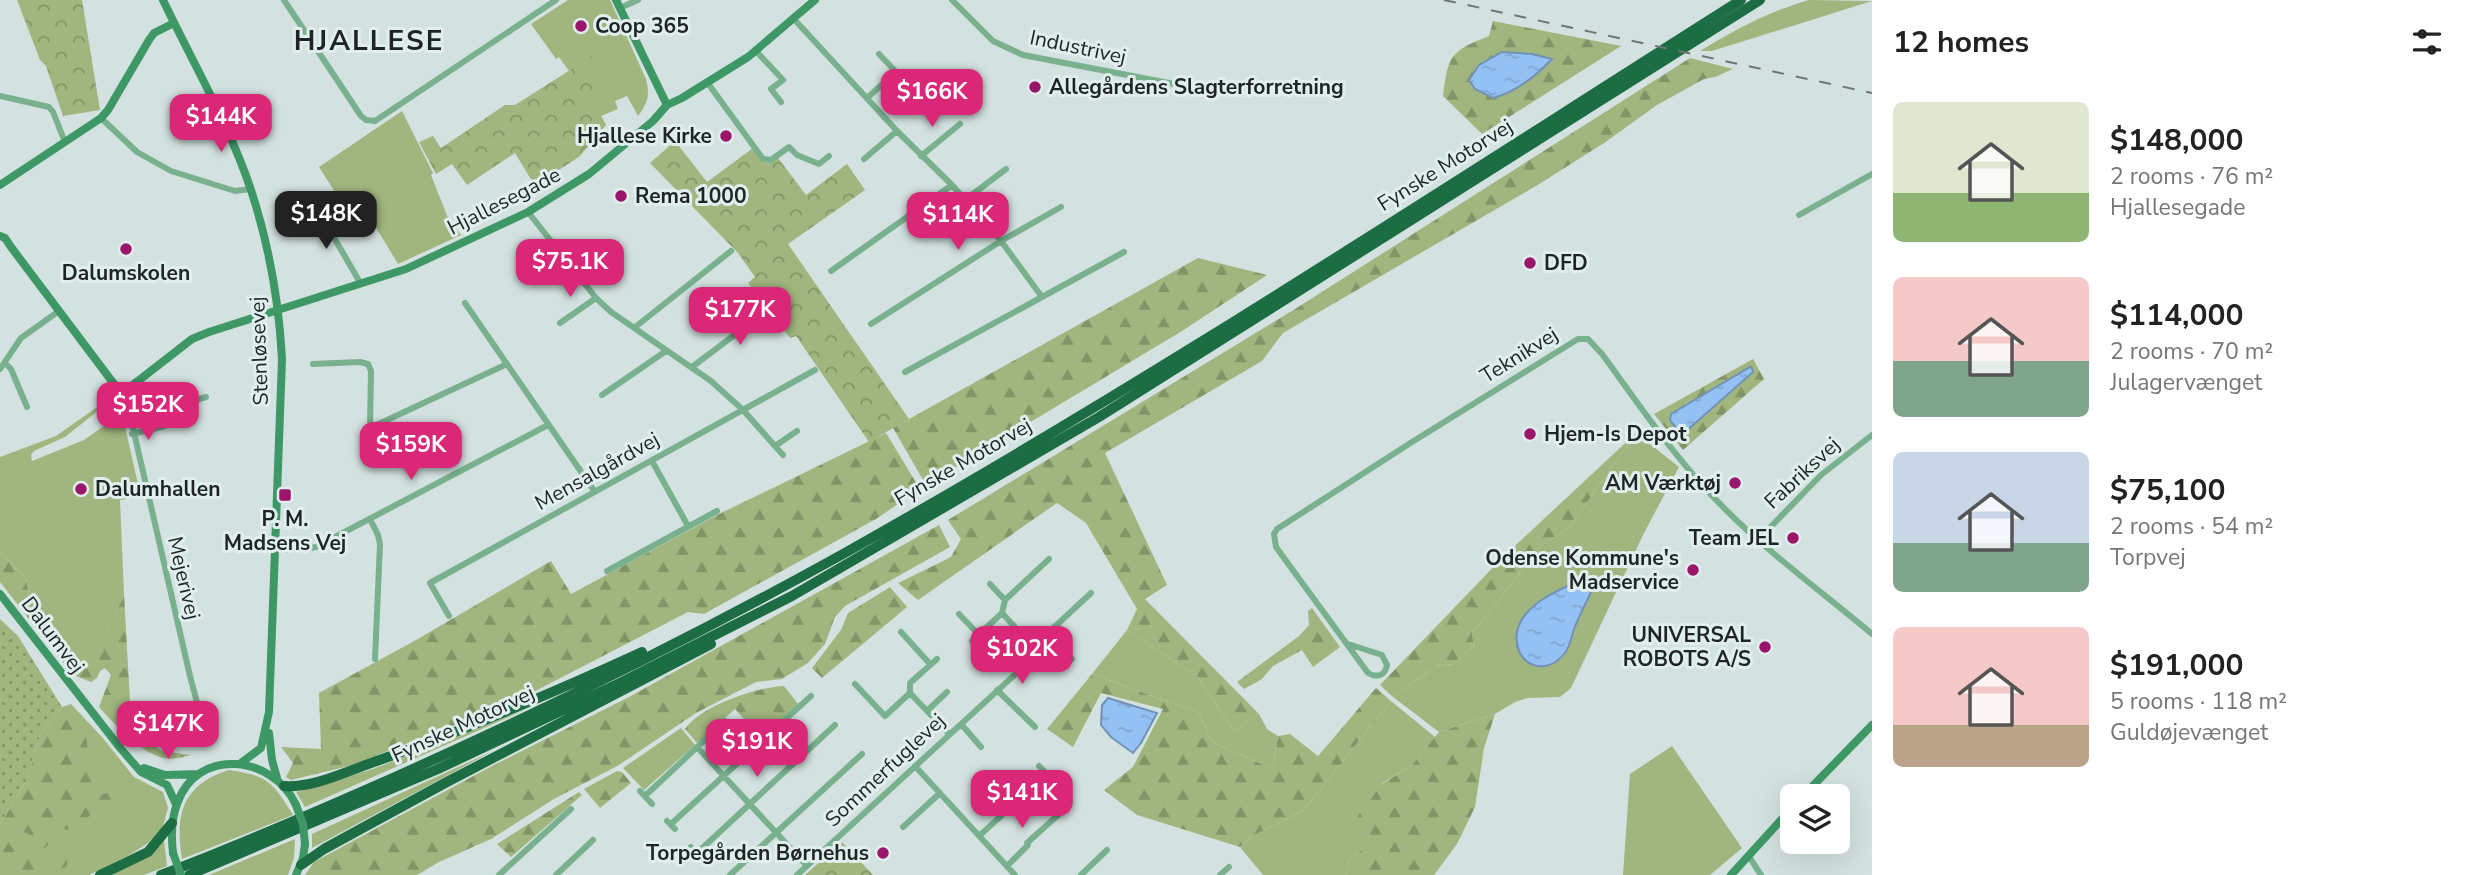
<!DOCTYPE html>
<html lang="en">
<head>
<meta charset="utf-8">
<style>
  :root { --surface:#fff; --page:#f2f2f2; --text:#222; --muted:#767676; --accent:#db2777 }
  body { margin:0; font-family:"Nunito Sans",sans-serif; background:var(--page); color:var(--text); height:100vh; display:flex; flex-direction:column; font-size:26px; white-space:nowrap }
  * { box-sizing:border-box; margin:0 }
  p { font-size:23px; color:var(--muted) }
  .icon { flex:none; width:38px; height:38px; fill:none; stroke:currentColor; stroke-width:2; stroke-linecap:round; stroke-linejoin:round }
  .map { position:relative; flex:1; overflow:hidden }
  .details { display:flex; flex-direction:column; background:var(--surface); width:595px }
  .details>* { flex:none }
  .buttons { position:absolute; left:1780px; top:784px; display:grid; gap:14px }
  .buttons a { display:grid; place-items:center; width:70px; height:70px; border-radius:10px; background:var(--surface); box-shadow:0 7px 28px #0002; font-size:35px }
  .price { position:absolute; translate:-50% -60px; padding:0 16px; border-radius:14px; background:var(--accent); color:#fff; font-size:23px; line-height:46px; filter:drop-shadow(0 2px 4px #0008) }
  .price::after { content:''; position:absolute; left:50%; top:42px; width:21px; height:16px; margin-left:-10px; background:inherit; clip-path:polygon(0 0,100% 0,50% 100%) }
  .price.on { background:#222; color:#fff }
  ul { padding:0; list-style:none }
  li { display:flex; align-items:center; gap:21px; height:175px; padding:0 21px }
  li span { display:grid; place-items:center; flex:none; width:196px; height:140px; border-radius:10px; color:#555 }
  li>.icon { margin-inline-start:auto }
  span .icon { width:84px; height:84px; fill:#fffc; stroke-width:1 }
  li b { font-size:30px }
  h2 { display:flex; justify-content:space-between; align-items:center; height:84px; padding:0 21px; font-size:30px }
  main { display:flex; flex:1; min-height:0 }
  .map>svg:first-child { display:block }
  .grass { fill:#a1b67e }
  .forest { fill:url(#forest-firs); fill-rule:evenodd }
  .park { fill:url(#park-crowns) }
  .garden { fill:url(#garden-dots) }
  .water { fill:url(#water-ripples); stroke:#7192b6; stroke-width:2 }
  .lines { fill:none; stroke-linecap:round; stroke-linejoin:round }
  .street { stroke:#79b08e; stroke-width:6 }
  .secondary { stroke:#3e9866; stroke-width:8 }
  .highway { stroke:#1c6c44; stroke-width:10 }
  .rail { stroke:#6c7674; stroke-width:2; stroke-dasharray:12 12; stroke-linecap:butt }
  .secondary-bridge { stroke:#3e9866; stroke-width:8 }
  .poi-dot { fill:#99166b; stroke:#e0efed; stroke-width:2.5 }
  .labels { text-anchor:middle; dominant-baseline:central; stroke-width:6; stroke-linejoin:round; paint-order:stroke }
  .poi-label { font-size:21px; font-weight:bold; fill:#1f2524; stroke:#e0efed; text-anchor:start }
  .street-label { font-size:21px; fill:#1f2524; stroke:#e0efed }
  .district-label { font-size:28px; font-weight:bold; letter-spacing:2px; fill:#1f2524; stroke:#e0efed }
</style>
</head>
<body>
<main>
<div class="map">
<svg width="1872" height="875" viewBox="0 0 1872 875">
  <defs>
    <pattern id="forest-firs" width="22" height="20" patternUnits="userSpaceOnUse" patternTransform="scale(1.75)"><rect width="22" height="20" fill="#a1b67e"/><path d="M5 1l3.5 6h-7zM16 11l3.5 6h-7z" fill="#839467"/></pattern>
    <pattern id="park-crowns" width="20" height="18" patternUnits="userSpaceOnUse" patternTransform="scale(1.75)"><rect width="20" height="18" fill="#a1b67e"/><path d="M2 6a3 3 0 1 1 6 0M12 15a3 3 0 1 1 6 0" fill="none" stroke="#839467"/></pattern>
    <pattern id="garden-dots" width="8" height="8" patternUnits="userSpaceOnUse" patternTransform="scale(1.75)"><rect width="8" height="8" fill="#a1b67e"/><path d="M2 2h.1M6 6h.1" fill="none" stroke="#839467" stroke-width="1.8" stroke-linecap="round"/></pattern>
    <pattern id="water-ripples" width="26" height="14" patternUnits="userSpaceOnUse" patternTransform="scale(1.75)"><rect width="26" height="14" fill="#94c1f4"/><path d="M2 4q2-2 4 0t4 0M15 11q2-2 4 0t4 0" fill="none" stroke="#7fa6d1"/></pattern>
  </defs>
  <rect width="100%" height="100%" fill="#d3e2e0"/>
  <!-- grass -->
  <path class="grass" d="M 568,0 L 610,0 L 646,79 C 650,95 648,103 638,116 L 627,96 L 615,101 L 618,109 L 601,116 L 559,57 L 556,59 L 531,24 Z
    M 1809,0 L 1872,1 L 1712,51 L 1700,51 C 1734,30 1770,11 1809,0 Z
    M 402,111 L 433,173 L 431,175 L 448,218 L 461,235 L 398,264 L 366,211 L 357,203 L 342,203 L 319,167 Z
    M 110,398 L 114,398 L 65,437 L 34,451 L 31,455 L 32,461 L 84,440 L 118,416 L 123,418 L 141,497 L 120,500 L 124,594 L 95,660 L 76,666 L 32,613 L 26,578 L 0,553 L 0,457 L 56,436 Z
    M 1636,433 L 1679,467 L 1643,535 L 1571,688 L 1560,697 L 1528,698 L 1515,702 L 1495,714 L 1439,732 L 1393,697 L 1436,666 L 1453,664 L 1474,646 L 1472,634 L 1542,545 L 1569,528 Z
    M 1127,630 L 1198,677 L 1234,731 L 1259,714 L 1267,729 L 1278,736 L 1273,769 L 1212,742 L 1199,713 L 1092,674 Z
    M 1391,701 L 1435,737 L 1411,766 L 1382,783 L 1365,847 L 1349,860 L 1346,875 L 1263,875 L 1240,847 L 1251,837 L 1304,810 Z
    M 71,704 L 102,737 L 134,777 L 163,792 L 168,808 L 162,830 L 148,843 L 131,854 L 89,875 L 0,875 L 0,824 L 26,781 L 40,735 L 62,707 Z
    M 527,709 L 305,807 L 296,792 L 373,769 Z
    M 681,728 L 695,745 L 644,790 L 623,768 Z
    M 1672,746 L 1742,848 L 1710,875 L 1623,875 L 1630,774 Z
    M 493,751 L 312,848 L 312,834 Z
    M 229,770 C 268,776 272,781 293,815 L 182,859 C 175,814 182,785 229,770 Z
    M 295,839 L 294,858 L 288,875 L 209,875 Z
    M 164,840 L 167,866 L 144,875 L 112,875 Z"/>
  <!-- forest -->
  <path class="forest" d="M 1493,21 L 1621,46 L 1482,134 L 1443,96 C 1448,56 1450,51 1489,36 ZM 1502,52 L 1532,54 L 1551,60 L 1541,70 L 1504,95 L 1469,80 L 1480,65 Z
    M 1690,58 L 1733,69 L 1715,77 L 1704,79 L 1657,105 L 1604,143 L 1536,186 L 1283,333 L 1262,361 L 1105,453 L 1167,585 L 1145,599 L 1259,714 L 1234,731 L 1198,677 L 1127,630 L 1137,609 L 1086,523 L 1057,503 L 918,600 L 898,583 L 951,557 L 961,539 L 948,520 L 1295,309 Z
    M 1198,258 L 1267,275 L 1182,331 L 926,485 L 893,428 Z
    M 1753,359 L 1764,379 L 1683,450 L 1654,414 Z
    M 886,433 L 920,489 L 876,519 L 704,614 L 688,612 L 514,702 L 349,766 L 291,780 L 286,777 L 293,763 L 281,747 L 321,749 L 319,693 L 416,640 L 551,561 L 571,594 L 719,514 Z
    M 1636,433 L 1569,528 L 1542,545 L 1472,634 L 1474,646 L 1453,664 L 1436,666 L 1393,697 L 1380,685 L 1503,557 Z
    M 939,525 L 950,547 L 845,606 L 835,617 L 825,644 L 808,663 L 782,679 L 756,682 L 696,713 L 619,765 L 554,799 L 491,839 L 439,862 L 417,875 L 305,875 L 314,862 L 492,766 L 629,697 Z
    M 0,553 L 26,578 L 32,613 L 76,666 L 95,659 L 124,594 L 131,720 L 147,741 L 162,751 L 191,755 C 183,757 173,760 164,758 C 142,754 114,724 99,707 L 111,675 L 105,668 L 100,671 L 97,678 L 91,682 L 73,675 L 0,582 Z
    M 890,587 L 907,607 L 822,678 L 812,668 L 841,630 L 848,613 Z
    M 1312,608 L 1340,647 L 1313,667 L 1302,650 L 1273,666 L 1262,679 L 1244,689 L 1237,682 L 1299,636 L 1309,625 L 1308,611 Z
    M 1092,674 L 1199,713 L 1212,742 L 1273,769 L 1278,736 L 1290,734 L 1318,756 L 1376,688 L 1391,701 L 1304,810 L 1251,837 L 1240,847 L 1137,815 L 1104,790 L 1133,767 L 1163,709 L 1101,693 L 1073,747 L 1047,729 Z
    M 784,686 L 798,704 L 761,738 L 735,709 L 697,743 L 685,729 C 701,706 757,687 784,686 Z
    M 63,707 L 70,708 L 85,721 L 88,755 L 98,778 L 96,782 L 82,793 L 74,789 L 75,794 C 82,796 100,795 107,793 C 112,792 115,790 120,790 L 123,797 L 120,802 C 106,801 98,808 87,818 L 88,828 L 80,821 L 75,820 L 67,808 L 69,820 L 73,824 L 67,830 L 60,828 L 45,830 L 54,833 L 54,839 L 44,849 L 37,842 L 31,841 L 28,833 L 18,832 L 9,845 L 25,851 L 33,863 L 42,868 L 39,872 L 40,875 L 26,875 L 0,853 L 0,825 L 27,781 L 40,736 Z
    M 1495,714 L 1484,748 L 1475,807 L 1457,844 L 1434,875 L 1346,875 L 1349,860 L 1365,847 L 1355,820 L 1383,783 L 1411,766 L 1439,732 Z
    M 617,771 L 622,772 L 631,783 L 600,808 L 584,789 Z
    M 579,792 L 582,795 L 511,857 L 497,844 Z
    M 60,835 L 69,837 L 67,866 L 51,874 L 49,871 Z"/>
  <!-- park -->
  <path class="park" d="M 17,0 L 82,0 L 100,110 L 63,116 L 46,66 L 40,60 Z
    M 597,53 L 593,99 L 606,125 L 580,156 L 535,186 L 515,153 L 467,185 L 452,164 L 436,174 L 419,142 L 433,136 L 441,148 L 505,105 L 515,105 Z
    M 675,141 L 707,182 L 753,148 L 763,162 L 770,163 L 778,158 L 806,195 L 847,164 L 865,190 L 788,244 L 909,419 L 869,442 L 796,336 L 790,338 L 748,283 L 755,277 L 738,253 L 650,163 Z
    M 842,842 L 873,875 L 805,875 Z"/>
  <!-- garden -->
  <path class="garden" d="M 0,619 L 18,636 L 62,707 L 40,735 L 26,781 L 0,824 Z"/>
  <!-- water -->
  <path class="water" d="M 1502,52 L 1532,54 L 1552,59 C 1536,76 1515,92 1493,98 L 1475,89 L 1469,80 L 1479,65 Z
    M 1750,367 L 1752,368 L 1753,372 L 1684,433 L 1680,433 L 1670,420 L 1671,414 Z
    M 1582,580 L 1589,583 L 1592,590 C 1586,603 1579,616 1574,629 C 1571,637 1570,648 1564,654 C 1544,679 1512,663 1517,632 C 1522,605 1559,589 1582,580 Z
    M 1108,698 L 1157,713 L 1141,743 L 1133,753 L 1111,737 L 1101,725 L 1102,705 Z"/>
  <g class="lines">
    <!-- street -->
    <path class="street" d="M 284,0 L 361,116 L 366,120 L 375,121 L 556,0
      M 952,0 L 993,41 L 1023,55 L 1174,84
      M 620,8 L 638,0
      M 793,18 L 897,131 L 952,185 L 1001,241 L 1042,297 L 1124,252
      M 756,51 L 783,80 L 771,89 L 781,102
      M 879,54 L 914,91
      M 707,82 L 763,159 L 771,160 L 789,147 L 797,155 L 819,164 L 829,156
      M 0,96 L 49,107 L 53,112 L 65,142
      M 867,98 L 896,72
      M 101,118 L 137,152 L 171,171 L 235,191 L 250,189
      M 921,156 L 960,124
      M 864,159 L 897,131
      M 965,200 L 1006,169
      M 315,205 L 361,284
      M 528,212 L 596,298 L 611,312 L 711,381 L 743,410 L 783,455
      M 1799,215 L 1872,174
      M 831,271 L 952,185
      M 465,303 L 595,492
      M 560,323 L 596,298
      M 871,324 L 1001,241 L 1061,207
      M 634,328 L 731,251
      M 5,363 L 11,369 L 27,407
      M 313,364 L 360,362 L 368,364 L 371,371 L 370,428 L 507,364
      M 692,367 L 773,306
      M 0,369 L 21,338 L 59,311
      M 905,372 L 1042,297
      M 124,389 L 190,676 L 204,729
      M 602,395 L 666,351
      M 132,434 L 165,426 L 170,423 L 180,407 L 189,402 L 206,397
      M 775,446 L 797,431
      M 368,459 L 370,428
      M 652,461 L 688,526
      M 370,519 L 378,535 L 380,544 L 375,659
      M 1758,540 L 1821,475 L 1872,435
      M 275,549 L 296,550 L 316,547 L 548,425
      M 607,571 L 717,511
      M 990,584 L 1005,600
      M 1002,613 L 1033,647
      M 959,614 L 979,635
      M 449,616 L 430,583 L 815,370
      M 901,632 L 930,664
      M 1048,633 L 1072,659
      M 972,641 L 1002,613 L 1005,600 L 1049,559
      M 1348,644 L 1382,655 L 1387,665 C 1385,676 1377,678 1368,673 L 1276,547 L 1274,534 L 1277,529 L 1412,442 L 1578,339 L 1588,339 L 1602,354 C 1641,407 1678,463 1725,509 C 1770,554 1823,593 1872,634
      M 855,684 L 885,716 L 910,693 L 910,683 L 937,659
      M 997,690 L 1035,727
      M 910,693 L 949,734
      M 927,711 L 947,692
      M 961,724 L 981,747
      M 697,747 L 807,866
      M 915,766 L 1015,875
      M 1039,766 L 1058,785
      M 640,791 L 652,804
      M 645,796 L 725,721
      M 667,821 L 675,829
      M 671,824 L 811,696
      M 903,827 L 940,793
      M 979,836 L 1001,816 L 1006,805 L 1044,771
      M 691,847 L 702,859
      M 697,853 L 835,725
      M 1748,855 L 1761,875
      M 1007,866 L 1028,845 L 1027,843 L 1067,807 L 1059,797
      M 499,875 L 571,809
      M 556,875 L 593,840
      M 730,875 L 862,754
      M 797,875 L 1034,657 L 1033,647 L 1091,593
      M 1081,875 L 1107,850
      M 1220,875 L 1229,867"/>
    <!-- secondary -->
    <path class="secondary" d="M 163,0 C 193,63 229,124 251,190 C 269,245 279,302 282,359 L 269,712 L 261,748 L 241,763
      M 616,0 L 667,105
      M 0,185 L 101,118 L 108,110 L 149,40 L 154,33 L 174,23
      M 0,236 L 5,238 L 11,247 L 114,384 L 119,389 L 129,388 L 192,339 L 209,332 L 406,269 L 528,212 L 589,174 L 653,121 L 667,105 L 682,98 L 748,57 L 815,0
      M 0,594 L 121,749 L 141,772 L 167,785 L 176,804
      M 269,733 L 272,760 L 277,778
      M 144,768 L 165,775 L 199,774
      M 1803,796 L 1872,725
      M 173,853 C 171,836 171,820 177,804 C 197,746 273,755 296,805
      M 296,875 L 303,858 L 305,844
      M 1731,875 L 1792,808"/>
    <!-- highway -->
    <path class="highway" d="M 284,786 C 313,788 345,772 371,763 C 463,731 553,693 642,652
      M 301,865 L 324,849 L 445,783 L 711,644
      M 100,875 L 148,852 L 172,823
      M 161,875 C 240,845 318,811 395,777 C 548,709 697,635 843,554 C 1150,382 1444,188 1741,0
      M 189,875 L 438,769 L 622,682 L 792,596 L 1099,417 L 1760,0"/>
    <!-- rail -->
    <path class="rail" d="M 1444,0 L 1872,93"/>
    <!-- secondary-bridge -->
    <path class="secondary-bridge" d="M 296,805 L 303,824 L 305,844
      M 173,853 L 181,875"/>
  </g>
  <!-- markers -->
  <g class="poi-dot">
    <circle cx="581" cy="26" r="7"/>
    <circle cx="1035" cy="87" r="7"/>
    <circle cx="726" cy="136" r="7"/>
    <circle cx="621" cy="196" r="7"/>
    <circle cx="126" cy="249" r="7"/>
    <circle cx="1530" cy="263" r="7"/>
    <circle cx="1530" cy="434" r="7"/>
    <circle cx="1735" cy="483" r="7"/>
    <circle cx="81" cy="489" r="7"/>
    <rect x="278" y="488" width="14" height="14" rx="3.5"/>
    <circle cx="1793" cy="538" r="7"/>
    <circle cx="1693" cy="570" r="7"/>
    <circle cx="1765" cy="647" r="7"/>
    <circle cx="883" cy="853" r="7"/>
  </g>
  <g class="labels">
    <!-- poi labels -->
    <g class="poi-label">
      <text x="595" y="26">Coop 365</text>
      <text x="1049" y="87">Allegårdens Slagterforretning</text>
      <text x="712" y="136" text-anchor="end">Hjallese Kirke</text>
      <text x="635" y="196">Rema 1000</text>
      <text x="1544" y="263">DFD</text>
      <text x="126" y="273" text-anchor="middle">Dalumskolen</text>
      <text x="1544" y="434">Hjem-Is Depot</text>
      <text x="1721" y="483" text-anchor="end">AM Værktøj</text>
      <text x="95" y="489">Dalumhallen</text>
      <text x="285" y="519" text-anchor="middle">P. M.<tspan x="285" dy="24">Madsens Vej</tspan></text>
      <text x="1779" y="538" text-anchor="end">Team JEL</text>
      <text x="1679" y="558" text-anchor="end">Odense Kommune's<tspan x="1679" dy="24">Madservice</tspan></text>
      <text x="1751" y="635" text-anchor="end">UNIVERSAL<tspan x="1751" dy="24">ROBOTS A/S</tspan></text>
      <text x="869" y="853" text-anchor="end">Torpegården Børnehus</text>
    </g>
    <!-- street labels -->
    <g class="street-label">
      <text transform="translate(1078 47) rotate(12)">Industrivej</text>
      <text transform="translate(1445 165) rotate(-32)">Fynske Motorvej</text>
      <text transform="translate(504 201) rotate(-27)">Hjallesegade</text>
      <text transform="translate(259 351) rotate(-92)">Stenløsevej</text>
      <text transform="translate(1519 355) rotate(-32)">Teknikvej</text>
      <text transform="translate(963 462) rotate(-30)">Fynske Motorvej</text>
      <text transform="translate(597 471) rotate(-29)">Mensalgårdvej</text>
      <text transform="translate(1802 473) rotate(-43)">Fabriksvej</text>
      <text transform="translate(184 578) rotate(77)">Mejerivej</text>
      <text transform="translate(53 635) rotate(53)">Dalumvej</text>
      <text transform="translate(463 724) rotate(-25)">Fynske Motorvej</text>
      <text transform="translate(885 770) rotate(-43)">Sommerfuglevej</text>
    </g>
    <!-- district labels -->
    <g class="district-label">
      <text x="369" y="41">HJALLESE</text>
    </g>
  </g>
</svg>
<div class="buttons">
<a><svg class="icon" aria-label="layers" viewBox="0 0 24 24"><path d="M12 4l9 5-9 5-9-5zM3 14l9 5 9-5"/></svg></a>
</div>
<b class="price" style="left:932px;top:129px">$166K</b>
<b class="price" style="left:221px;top:154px">$144K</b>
<b class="price on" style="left:326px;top:251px">$148K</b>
<b class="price" style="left:958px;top:252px">$114K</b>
<b class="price" style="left:570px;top:299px">$75.1K</b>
<b class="price" style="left:740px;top:347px">$177K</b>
<b class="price" style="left:148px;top:442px">$152K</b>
<b class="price" style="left:411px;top:482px">$159K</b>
<b class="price" style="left:1022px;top:686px">$102K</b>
<b class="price" style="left:168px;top:761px">$147K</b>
<b class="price" style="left:757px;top:779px">$191K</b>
<b class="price" style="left:1022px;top:830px">$141K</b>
</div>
<section class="details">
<h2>12 homes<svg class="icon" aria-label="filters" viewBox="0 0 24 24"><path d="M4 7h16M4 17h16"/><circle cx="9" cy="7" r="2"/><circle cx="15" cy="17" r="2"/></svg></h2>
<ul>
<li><span style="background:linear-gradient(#dfe7d0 65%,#8fb573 0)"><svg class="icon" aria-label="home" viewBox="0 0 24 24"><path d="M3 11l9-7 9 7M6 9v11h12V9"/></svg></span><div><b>$148,000</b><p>2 rooms · 76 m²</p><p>Hjallesegade</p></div></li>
<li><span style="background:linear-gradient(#f6c9c9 60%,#7fa58c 0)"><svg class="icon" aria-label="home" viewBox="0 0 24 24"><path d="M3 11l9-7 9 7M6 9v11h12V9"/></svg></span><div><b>$114,000</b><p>2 rooms · 70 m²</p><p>Julagervænget</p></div></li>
<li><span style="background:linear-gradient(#c9d6e8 65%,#7fa58c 0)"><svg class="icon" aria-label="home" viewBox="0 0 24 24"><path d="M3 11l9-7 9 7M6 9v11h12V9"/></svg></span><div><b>$75,100</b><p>2 rooms · 54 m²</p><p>Torpvej</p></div></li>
<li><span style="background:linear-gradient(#f6c9c9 70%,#b9a48a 0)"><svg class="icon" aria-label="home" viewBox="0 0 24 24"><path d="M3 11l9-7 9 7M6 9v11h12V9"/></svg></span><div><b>$191,000</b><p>5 rooms · 118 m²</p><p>Guldøjevænget</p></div></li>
</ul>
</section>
</main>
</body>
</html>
